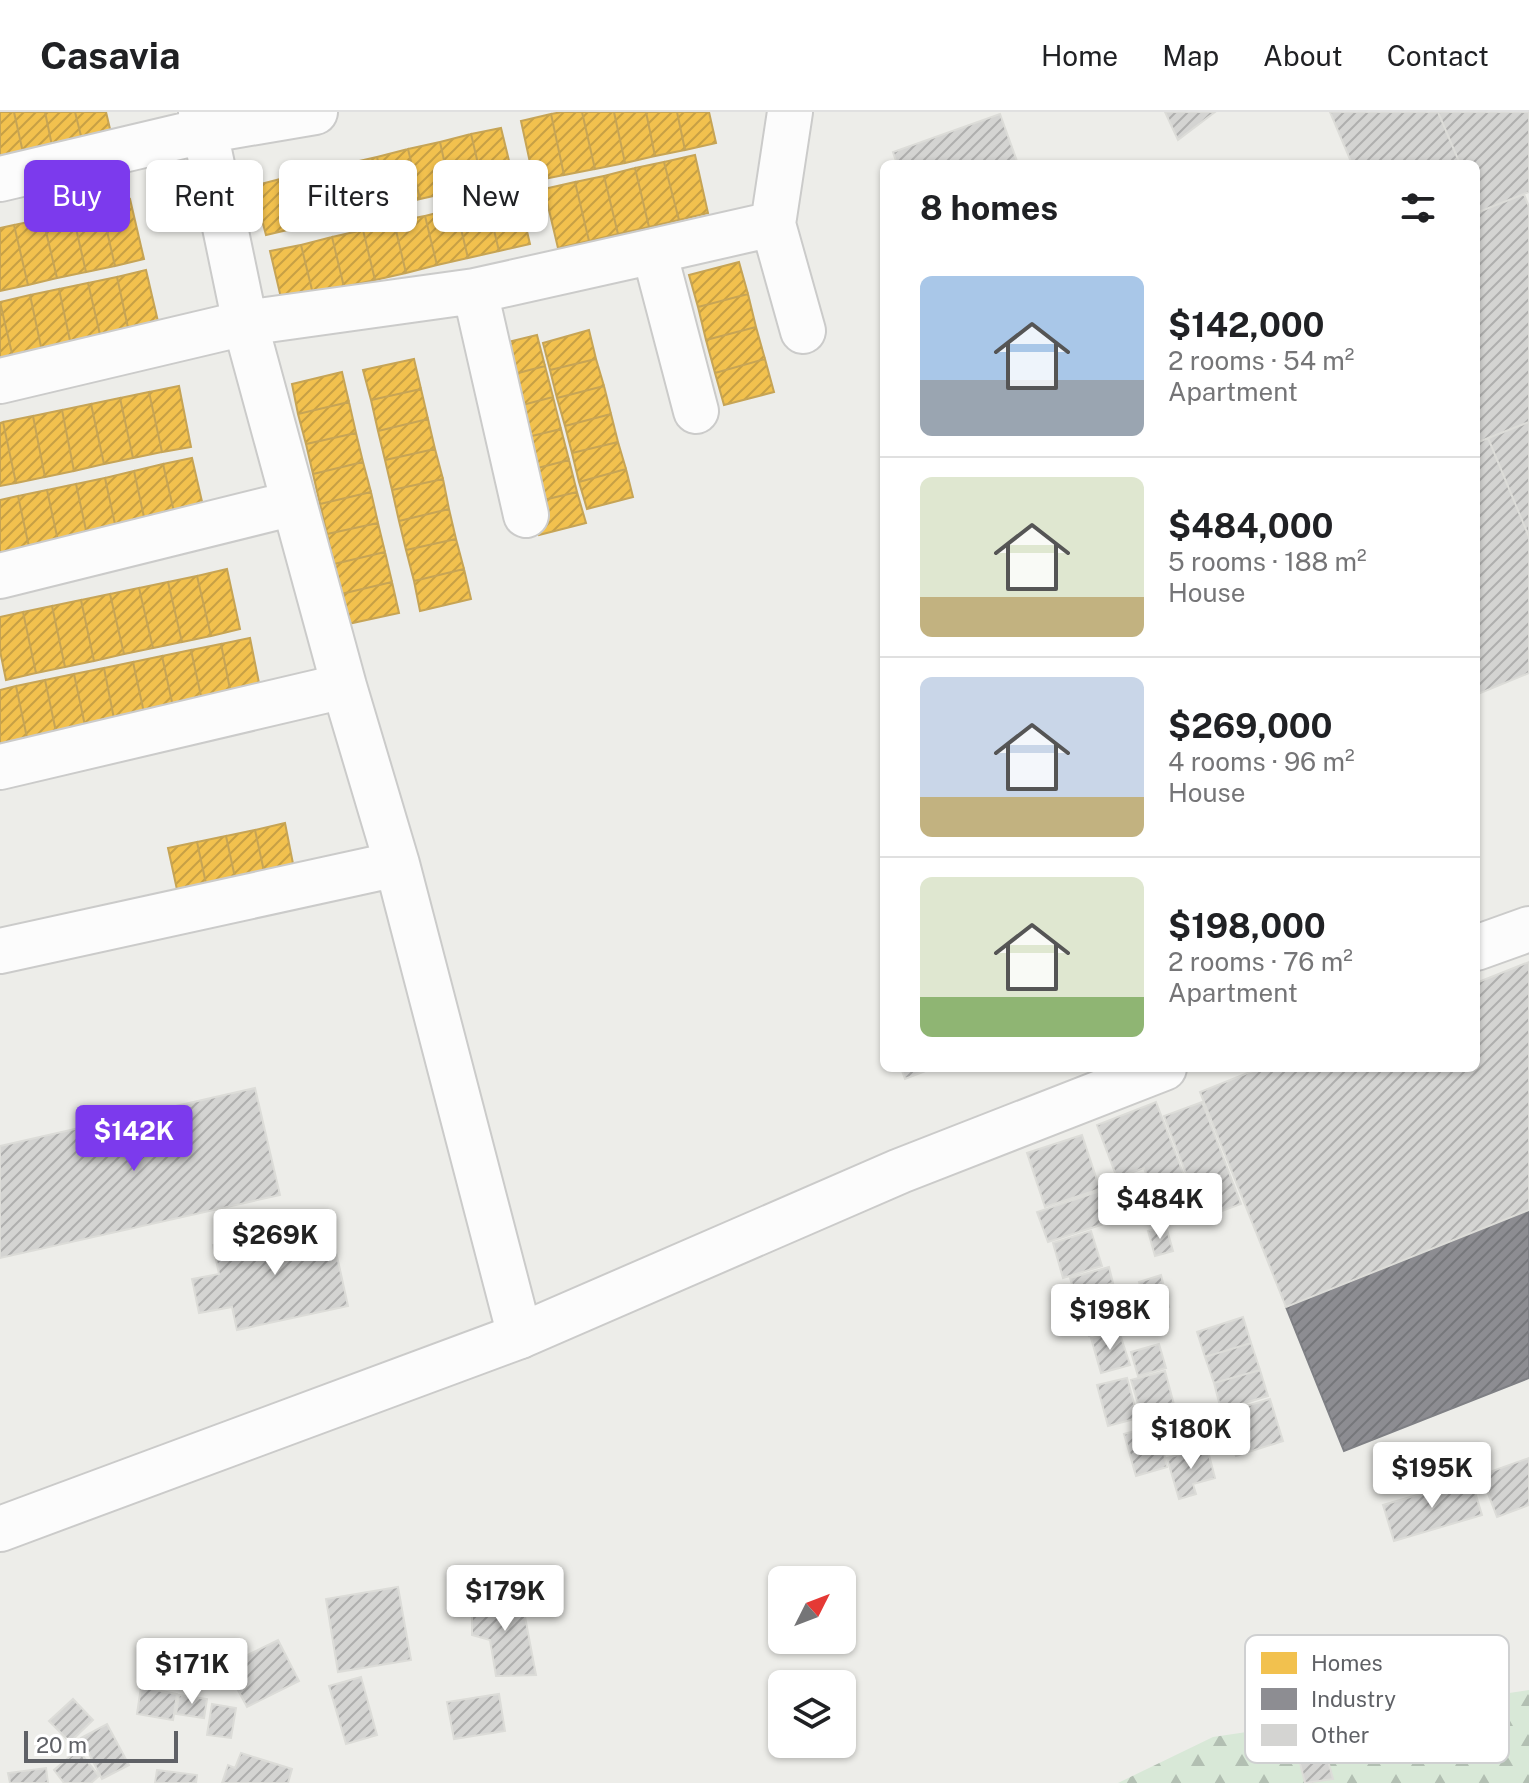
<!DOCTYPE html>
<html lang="en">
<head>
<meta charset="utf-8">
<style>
  :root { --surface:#fff; --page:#f6f6f6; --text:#202124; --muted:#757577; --line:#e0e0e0; --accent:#7c3aed }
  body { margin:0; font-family:"Public Sans",sans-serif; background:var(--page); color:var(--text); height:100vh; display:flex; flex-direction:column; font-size:30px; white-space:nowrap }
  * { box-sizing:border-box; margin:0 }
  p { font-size:26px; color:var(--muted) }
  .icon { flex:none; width:44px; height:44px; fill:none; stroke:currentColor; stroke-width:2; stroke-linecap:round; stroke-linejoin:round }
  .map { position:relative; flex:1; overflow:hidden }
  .panel { position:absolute; left:880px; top:48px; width:600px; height:912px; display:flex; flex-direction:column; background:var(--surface); border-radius:12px; box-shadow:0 2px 6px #0004 }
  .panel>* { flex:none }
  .banner { position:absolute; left:24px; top:48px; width:736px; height:72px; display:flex; gap:16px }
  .needle { width:52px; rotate:48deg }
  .fabs { position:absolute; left:768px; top:1454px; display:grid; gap:16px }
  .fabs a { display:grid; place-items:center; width:88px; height:88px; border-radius:12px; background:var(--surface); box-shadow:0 2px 6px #0004; font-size:40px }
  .scale { position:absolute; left:24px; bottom:20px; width:154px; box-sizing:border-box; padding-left:8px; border:4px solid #5f6166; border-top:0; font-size:22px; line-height:28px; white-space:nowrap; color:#5f6166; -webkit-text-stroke:6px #fff; paint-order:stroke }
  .price { position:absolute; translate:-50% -68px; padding:0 18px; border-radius:8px; background:#fff; color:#222; font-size:26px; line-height:52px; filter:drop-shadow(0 2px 4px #0008) }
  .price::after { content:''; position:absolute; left:50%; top:48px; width:24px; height:18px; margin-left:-12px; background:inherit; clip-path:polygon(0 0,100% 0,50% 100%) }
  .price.current { background:var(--accent); color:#fff }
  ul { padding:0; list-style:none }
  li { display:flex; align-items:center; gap:24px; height:200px; padding:0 40px }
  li+li { border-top:2px solid var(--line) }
  li span { display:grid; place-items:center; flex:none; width:224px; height:160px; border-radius:12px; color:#555 }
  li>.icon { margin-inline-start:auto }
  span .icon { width:96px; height:96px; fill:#fffc; stroke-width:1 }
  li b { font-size:34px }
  h2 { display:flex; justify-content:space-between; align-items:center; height:96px; padding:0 40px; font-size:34px }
  .chip { padding:0 28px; border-radius:12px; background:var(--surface); box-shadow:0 2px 6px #0004; font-size:28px; line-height:72px }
  .chip.current { background:var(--accent); color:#fff }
  header { display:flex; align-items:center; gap:48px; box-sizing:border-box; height:112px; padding:0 40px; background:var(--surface); border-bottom:2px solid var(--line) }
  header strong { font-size:38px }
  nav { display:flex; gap:44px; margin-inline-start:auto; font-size:28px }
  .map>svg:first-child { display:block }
  .forest { fill:url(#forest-firs) }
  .homes { fill:url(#homes-hatch); stroke:#c6a455; stroke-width:2 }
  .industry { fill:url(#industry-hatch); stroke:#7f8085; stroke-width:2 }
  .building { fill:url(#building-hatch); stroke:#dcdcd8; stroke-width:2 }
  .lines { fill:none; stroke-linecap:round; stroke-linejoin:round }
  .minor-casing { stroke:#cbcbca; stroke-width:48 }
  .tertiary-casing { stroke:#cbcbca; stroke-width:48 }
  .minor { stroke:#fcfcfc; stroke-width:44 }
  .tertiary { stroke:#fcfcfc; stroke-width:44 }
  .key { fill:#fff; stroke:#cfd0d1; stroke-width:2 }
  .key-label { font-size:22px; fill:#5f6166 }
</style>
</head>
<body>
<header>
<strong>Casavia</strong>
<nav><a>Home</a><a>Map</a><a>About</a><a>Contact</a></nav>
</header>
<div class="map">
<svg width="1529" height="1671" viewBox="0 0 1529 1671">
  <defs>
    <pattern id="forest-firs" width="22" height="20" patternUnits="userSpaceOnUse" patternTransform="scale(2)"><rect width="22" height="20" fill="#d8e8d7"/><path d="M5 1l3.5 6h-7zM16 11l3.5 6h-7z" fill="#b2bfb2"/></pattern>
    <pattern id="homes-hatch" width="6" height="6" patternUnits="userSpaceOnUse" patternTransform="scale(2)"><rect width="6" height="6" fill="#f2c14e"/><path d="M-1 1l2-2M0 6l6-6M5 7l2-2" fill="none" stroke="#c7a045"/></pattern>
    <pattern id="industry-hatch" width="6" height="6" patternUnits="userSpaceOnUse" patternTransform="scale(2)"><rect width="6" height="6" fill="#8d8d92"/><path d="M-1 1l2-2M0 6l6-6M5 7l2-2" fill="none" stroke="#76777b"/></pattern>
    <pattern id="building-hatch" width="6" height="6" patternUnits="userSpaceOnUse" patternTransform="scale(2)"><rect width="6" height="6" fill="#d4d4d2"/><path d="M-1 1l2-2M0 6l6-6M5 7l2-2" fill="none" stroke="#afafae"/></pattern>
  </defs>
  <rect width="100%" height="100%" fill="#edede9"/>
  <!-- forest -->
  <path class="forest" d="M 1529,1578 L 1529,1671 L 1118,1671 L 1213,1625 Z"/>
  <!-- homes -->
  <path class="homes" d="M 0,0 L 14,0 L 26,54 L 0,60 Z
    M 14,0 L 45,0 L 55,48 L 26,54 Z
    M 45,0 L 75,0 L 85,40 L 55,48 Z
    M 75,0 L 106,0 L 114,34 L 85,40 Z
    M 562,0 L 582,0 L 595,57 L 564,63 L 551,2 Z
    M 582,0 L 614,0 L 625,51 L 595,57 Z
    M 614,0 L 646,0 L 655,44 L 625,51 Z
    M 646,0 L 677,0 L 685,38 L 655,44 Z
    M 677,0 L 709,0 L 716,31 L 685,38 Z
    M 551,2 L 564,63 L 534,69 L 521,9 Z
    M 501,16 L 513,65 L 483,73 L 471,22 Z
    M 471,22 L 483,73 L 451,80 L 440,30 Z
    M 440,30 L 451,80 L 420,87 L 408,37 Z
    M 408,37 L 420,87 L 389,95 L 377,45 Z
    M 695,43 L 708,101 L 679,108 L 664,50 Z
    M 377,45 L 389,95 L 359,102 L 346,52 Z
    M 664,50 L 679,108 L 649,115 L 635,56 Z
    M 346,52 L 359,102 L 327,109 L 316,59 Z
    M 635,56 L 649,115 L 618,122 L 604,64 Z
    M 316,59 L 327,109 L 296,116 L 284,66 Z
    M 604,64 L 618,122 L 589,129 L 575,70 Z
    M 284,66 L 296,116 L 266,123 L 253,74 Z
    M 575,70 L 589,129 L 558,136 L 544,77 Z
    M 518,81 L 530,132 L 499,139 L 487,89 Z
    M 130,87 L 144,147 L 115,154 L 101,93 Z
    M 487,89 L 499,139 L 468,146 L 456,96 Z
    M 101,93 L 115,154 L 86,160 L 72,99 Z
    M 456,96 L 468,146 L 437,153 L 425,104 Z
    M 72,99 L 86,160 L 57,166 L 43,107 Z
    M 425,104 L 437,153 L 406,161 L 394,110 Z
    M 43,107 L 57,166 L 28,173 L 14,113 Z
    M 394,110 L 406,161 L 375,168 L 363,118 Z
    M 14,113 L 28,173 L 0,179 L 0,116 Z
    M 363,118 L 375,168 L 344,175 L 332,125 Z
    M 332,125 L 344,175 L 313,182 L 301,133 Z
    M 301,133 L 313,182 L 282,190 L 270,139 Z
    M 739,150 L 748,182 L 698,195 L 689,163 Z
    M 146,158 L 160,218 L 130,225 L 117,165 Z
    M 117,165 L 130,225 L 102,231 L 88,171 Z
    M 88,171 L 102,231 L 72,238 L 59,177 Z
    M 59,177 L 72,238 L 43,244 L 30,183 Z
    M 748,182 L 756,215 L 706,228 L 698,195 Z
    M 30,183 L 43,244 L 14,250 L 0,190 Z
    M 0,190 L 14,250 L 0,254 Z
    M 756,215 L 765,247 L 715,261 L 706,228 Z
    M 589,218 L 596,247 L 550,258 L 543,231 Z
    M 537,223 L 545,254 L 499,266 L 491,234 Z
    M 414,247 L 421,277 L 371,288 L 363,258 Z
    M 596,247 L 604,274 L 557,286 L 550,258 Z
    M 765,247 L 774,280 L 724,293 L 715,261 Z
    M 545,254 L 553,285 L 507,297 L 499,266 Z
    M 342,260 L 349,290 L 298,302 L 292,272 Z
    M 179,274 L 191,335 L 162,340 L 149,280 Z
    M 604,274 L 611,302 L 565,314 L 557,286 Z
    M 421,277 L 428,307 L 378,319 L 371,288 Z
    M 149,280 L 162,340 L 133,346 L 120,286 Z
    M 553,285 L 561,317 L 515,328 L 507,297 Z
    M 120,286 L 133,346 L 104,352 L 91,292 Z
    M 349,290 L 356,321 L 306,332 L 298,302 Z
    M 91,292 L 104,352 L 74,359 L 62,298 Z
    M 62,298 L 74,359 L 45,365 L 33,304 Z
    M 611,302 L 618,330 L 572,341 L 565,314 Z
    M 33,304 L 45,365 L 16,371 L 3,310 Z
    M 428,307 L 435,337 L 385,348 L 378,319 Z
    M 3,310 L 16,371 L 0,374 L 0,311 Z
    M 561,317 L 569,348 L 522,360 L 515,328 Z
    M 356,321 L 363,350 L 313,362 L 306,332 Z
    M 618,330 L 626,357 L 579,370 L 572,341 Z
    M 435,337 L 443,367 L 392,378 L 385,348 Z
    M 192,346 L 206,407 L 177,413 L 163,352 Z
    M 569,348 L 577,380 L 531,391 L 522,360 Z
    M 363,350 L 371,380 L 320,392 L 313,362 Z
    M 163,352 L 177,413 L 147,419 L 134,359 Z
    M 626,357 L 633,385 L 587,397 L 579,370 Z
    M 134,359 L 147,419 L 118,426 L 105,366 Z
    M 105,366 L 118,426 L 89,432 L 76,372 Z
    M 443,367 L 449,397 L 399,409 L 392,378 Z
    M 76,372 L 89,432 L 60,438 L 47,378 Z
    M 47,378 L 60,438 L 31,444 L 18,384 Z
    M 371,380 L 378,411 L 327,422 L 320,392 Z
    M 577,380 L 586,411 L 539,423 L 531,391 Z
    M 18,384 L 31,444 L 0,443 L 0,388 Z
    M 449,397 L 456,427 L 406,438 L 399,409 Z
    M 378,411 L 385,440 L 334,452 L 327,422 Z
    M 456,427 L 464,457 L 414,469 L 406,438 Z
    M 385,440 L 392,470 L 341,482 L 334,452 Z
    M 227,457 L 240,517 L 211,524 L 197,464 Z
    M 464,457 L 471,487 L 420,499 L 414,469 Z
    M 197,464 L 211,524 L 182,530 L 168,470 Z
    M 168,470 L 182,530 L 153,536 L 139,476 Z
    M 392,470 L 399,501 L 348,512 L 341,482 Z
    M 139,476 L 153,536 L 124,542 L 110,482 Z
    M 110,482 L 124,542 L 94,549 L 81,488 Z
    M 81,488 L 94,549 L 65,555 L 52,494 Z
    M 52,494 L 65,555 L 36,561 L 23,500 Z
    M 23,500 L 36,561 L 6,568 L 0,539 L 0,505 Z
    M 250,526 L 262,586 L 233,592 L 221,532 Z
    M 221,532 L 233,592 L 204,598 L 191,538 Z
    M 191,538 L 204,598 L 175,604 L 162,544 Z
    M 162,544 L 175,604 L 146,610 L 133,550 Z
    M 133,550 L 146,610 L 116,617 L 104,556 Z
    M 104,556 L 116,617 L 87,623 L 74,562 Z
    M 74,562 L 87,623 L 58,629 L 45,568 Z
    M 45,568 L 58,629 L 29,635 L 16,574 Z
    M 16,574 L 29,635 L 0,640 L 0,578 Z
    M 285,711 L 297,772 L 268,778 L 255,718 Z
    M 255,718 L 268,778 L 239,784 L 226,724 Z
    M 226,724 L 239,784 L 210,790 L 197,730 Z
    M 197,730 L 210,790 L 181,796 L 168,736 Z"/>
  <!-- industry -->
  <path class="industry" d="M 1529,1098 L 1529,1266 L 1344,1339 L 1286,1195 Z"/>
  <!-- building -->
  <path class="building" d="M 1165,0 L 1215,0 L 1178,28 Z
    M 1330,0 L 1438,0 L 1460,52 L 1352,52 Z
    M 1438,0 L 1529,0 L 1529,80 L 1479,100 L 1476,92 L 1476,52 L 1460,52 Z
    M 1000,2 L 1018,52 L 897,52 L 893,40 Z
    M 1524,82 L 1529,95 L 1529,310 L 1476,331 L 1476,101 Z
    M 1529,310 L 1529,425 L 1488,326 Z
    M 1488,326 L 1529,425 L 1529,561 L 1478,582 L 1476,577 L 1476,331 Z
    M 1529,850 L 1529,1098 L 1286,1195 L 1200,980 L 1260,956 L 1476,956 L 1476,871 Z
    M 901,956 L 933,956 L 905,967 Z
    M 255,976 L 280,1083 L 0,1146 L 0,1034 Z
    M 1156,990 L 1185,1066 L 1152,1079 L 1144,1056 L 1117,1066 L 1097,1013 Z
    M 1202,990 L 1241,1092 L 1203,1106 L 1164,1004 Z
    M 1082,1023 L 1100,1077 L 1045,1095 L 1027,1041 Z
    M 1106,1077 L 1116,1108 L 1048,1130 L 1037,1100 Z
    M 329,1108 L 348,1194 L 237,1218 L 232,1195 L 199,1201 L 192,1167 L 219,1162 L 213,1133 Z
    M 1166,1114 L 1173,1139 L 1155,1144 L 1148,1119 Z
    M 1091,1119 L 1102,1154 L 1063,1166 L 1053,1131 Z
    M 1109,1155 L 1113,1171 L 1075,1182 L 1070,1166 Z
    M 1161,1163 L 1169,1195 L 1148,1202 L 1139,1170 Z
    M 1105,1176 L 1116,1216 L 1089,1224 L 1077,1184 Z
    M 1243,1205 L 1251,1231 L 1205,1245 L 1197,1220 Z
    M 1119,1219 L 1130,1253 L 1101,1261 L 1091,1226 Z
    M 1251,1231 L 1260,1258 L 1214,1271 L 1205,1245 Z
    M 1159,1232 L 1166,1256 L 1138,1264 L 1131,1240 Z
    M 1260,1258 L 1268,1284 L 1221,1298 L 1214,1271 Z
    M 1165,1259 L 1176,1300 L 1143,1309 L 1131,1268 Z
    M 1127,1266 L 1138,1306 L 1108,1314 L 1097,1273 Z
    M 1270,1287 L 1283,1329 L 1236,1344 L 1223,1301 Z
    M 1177,1308 L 1185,1336 L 1164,1342 L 1167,1355 L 1136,1364 L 1124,1322 Z
    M 1207,1335 L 1215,1366 L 1193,1372 L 1196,1382 L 1179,1387 L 1167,1346 Z
    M 1529,1346 L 1529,1393 L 1497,1405 L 1481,1363 Z
    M 1471,1367 L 1482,1403 L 1394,1429 L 1383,1393 Z
    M 519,1473 L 536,1563 L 496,1564 L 490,1528 L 472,1523 L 472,1494 Z
    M 398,1475 L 411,1548 L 338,1560 L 326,1487 Z
    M 278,1528 L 299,1569 L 247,1595 L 225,1554 Z
    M 361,1565 L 377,1623 L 346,1632 L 329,1574 Z
    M 141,1575 L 177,1582 L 173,1608 L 137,1602 Z
    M 499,1582 L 505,1619 L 454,1627 L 447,1590 Z
    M 179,1583 L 207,1587 L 204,1606 L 176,1602 Z
    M 73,1587 L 93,1608 L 70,1630 L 49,1609 Z
    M 212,1592 L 236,1596 L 231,1626 L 207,1623 Z
    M 107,1612 L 129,1653 L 102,1667 L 81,1626 Z
    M 78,1638 L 99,1664 L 91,1671 L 64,1671 L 54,1658 Z
    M 241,1641 L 292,1657 L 288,1671 L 222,1671 L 228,1653 L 235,1656 Z
    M 1327,1645 L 1333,1667 L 1305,1671 L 1300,1651 Z
    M 46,1656 L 48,1671 L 10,1671 L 8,1661 Z
    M 157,1658 L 197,1663 L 196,1671 L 155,1671 Z"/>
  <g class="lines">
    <defs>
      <path id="minor" d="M 201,0 L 245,211 L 344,574 L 397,752 L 520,1224
        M 0,67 L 203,19 L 315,0
        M 773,112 L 790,0
        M 654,139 L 773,112 L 803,219
        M 475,179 L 654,139 L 696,299
        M 0,269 L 245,211 L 475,179 L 526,403
        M 0,464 L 294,391
        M 0,655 L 344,574
        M 0,839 L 397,752"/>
      <path id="tertiary" d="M 1476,836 L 1529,817
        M 0,1417 L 520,1224 L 900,1059 L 1164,956"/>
    </defs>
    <!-- minor casing -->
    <use href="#minor" class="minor-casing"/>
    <!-- tertiary casing -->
    <use href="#tertiary" class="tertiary-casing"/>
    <!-- minor -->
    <use href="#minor" class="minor"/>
    <!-- tertiary -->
    <use href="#tertiary" class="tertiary"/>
  </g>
  <!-- legend -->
  <rect x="1245" y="1523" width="264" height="128" rx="12" class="key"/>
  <rect x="1261" y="1540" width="36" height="22" fill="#f2c14e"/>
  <rect x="1261" y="1576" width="36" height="22" fill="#8d8d92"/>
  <rect x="1261" y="1612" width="36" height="22" fill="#d4d4d2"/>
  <g class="key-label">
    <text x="1311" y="1559">Homes</text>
    <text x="1311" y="1595">Industry</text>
    <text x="1311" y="1631">Other</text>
  </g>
</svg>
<div class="fabs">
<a><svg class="needle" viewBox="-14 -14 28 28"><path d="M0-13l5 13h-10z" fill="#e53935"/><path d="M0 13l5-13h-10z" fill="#757577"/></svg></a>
<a><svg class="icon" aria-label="layers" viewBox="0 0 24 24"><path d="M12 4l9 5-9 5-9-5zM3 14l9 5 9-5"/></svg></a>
</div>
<div class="scale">20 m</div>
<b class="price current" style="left:134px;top:1061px">$142K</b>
<b class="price" style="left:1160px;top:1129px">$484K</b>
<b class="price" style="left:275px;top:1165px">$269K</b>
<b class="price" style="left:1110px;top:1240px">$198K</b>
<b class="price" style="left:1191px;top:1359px">$180K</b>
<b class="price" style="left:1432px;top:1398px">$195K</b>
<b class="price" style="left:505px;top:1521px">$179K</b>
<b class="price" style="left:192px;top:1594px">$171K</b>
<div class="banner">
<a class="chip current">Buy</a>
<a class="chip">Rent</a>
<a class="chip">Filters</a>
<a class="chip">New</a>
</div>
<section class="panel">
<h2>8 homes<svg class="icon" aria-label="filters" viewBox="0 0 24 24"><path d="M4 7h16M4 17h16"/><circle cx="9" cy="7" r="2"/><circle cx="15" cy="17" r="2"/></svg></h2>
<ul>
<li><span style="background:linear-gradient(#a9c7e8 65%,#9aa5b1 0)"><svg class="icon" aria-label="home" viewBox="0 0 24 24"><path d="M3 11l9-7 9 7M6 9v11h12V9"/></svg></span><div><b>$142,000</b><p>2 rooms · 54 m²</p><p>Apartment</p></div></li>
<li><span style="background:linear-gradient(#dfe7d0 75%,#c2b280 0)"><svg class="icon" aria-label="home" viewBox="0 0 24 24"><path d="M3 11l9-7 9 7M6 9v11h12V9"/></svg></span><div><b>$484,000</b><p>5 rooms · 188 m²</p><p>House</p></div></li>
<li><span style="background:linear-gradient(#c9d6e8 75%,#c2b280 0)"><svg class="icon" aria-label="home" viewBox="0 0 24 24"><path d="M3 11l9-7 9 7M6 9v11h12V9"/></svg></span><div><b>$269,000</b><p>4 rooms · 96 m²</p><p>House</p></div></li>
<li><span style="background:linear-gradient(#dfe7d0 75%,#8fb573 0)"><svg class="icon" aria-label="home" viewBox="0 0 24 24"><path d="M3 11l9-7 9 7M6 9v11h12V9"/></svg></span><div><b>$198,000</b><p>2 rooms · 76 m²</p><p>Apartment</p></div></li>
</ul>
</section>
</div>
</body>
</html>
